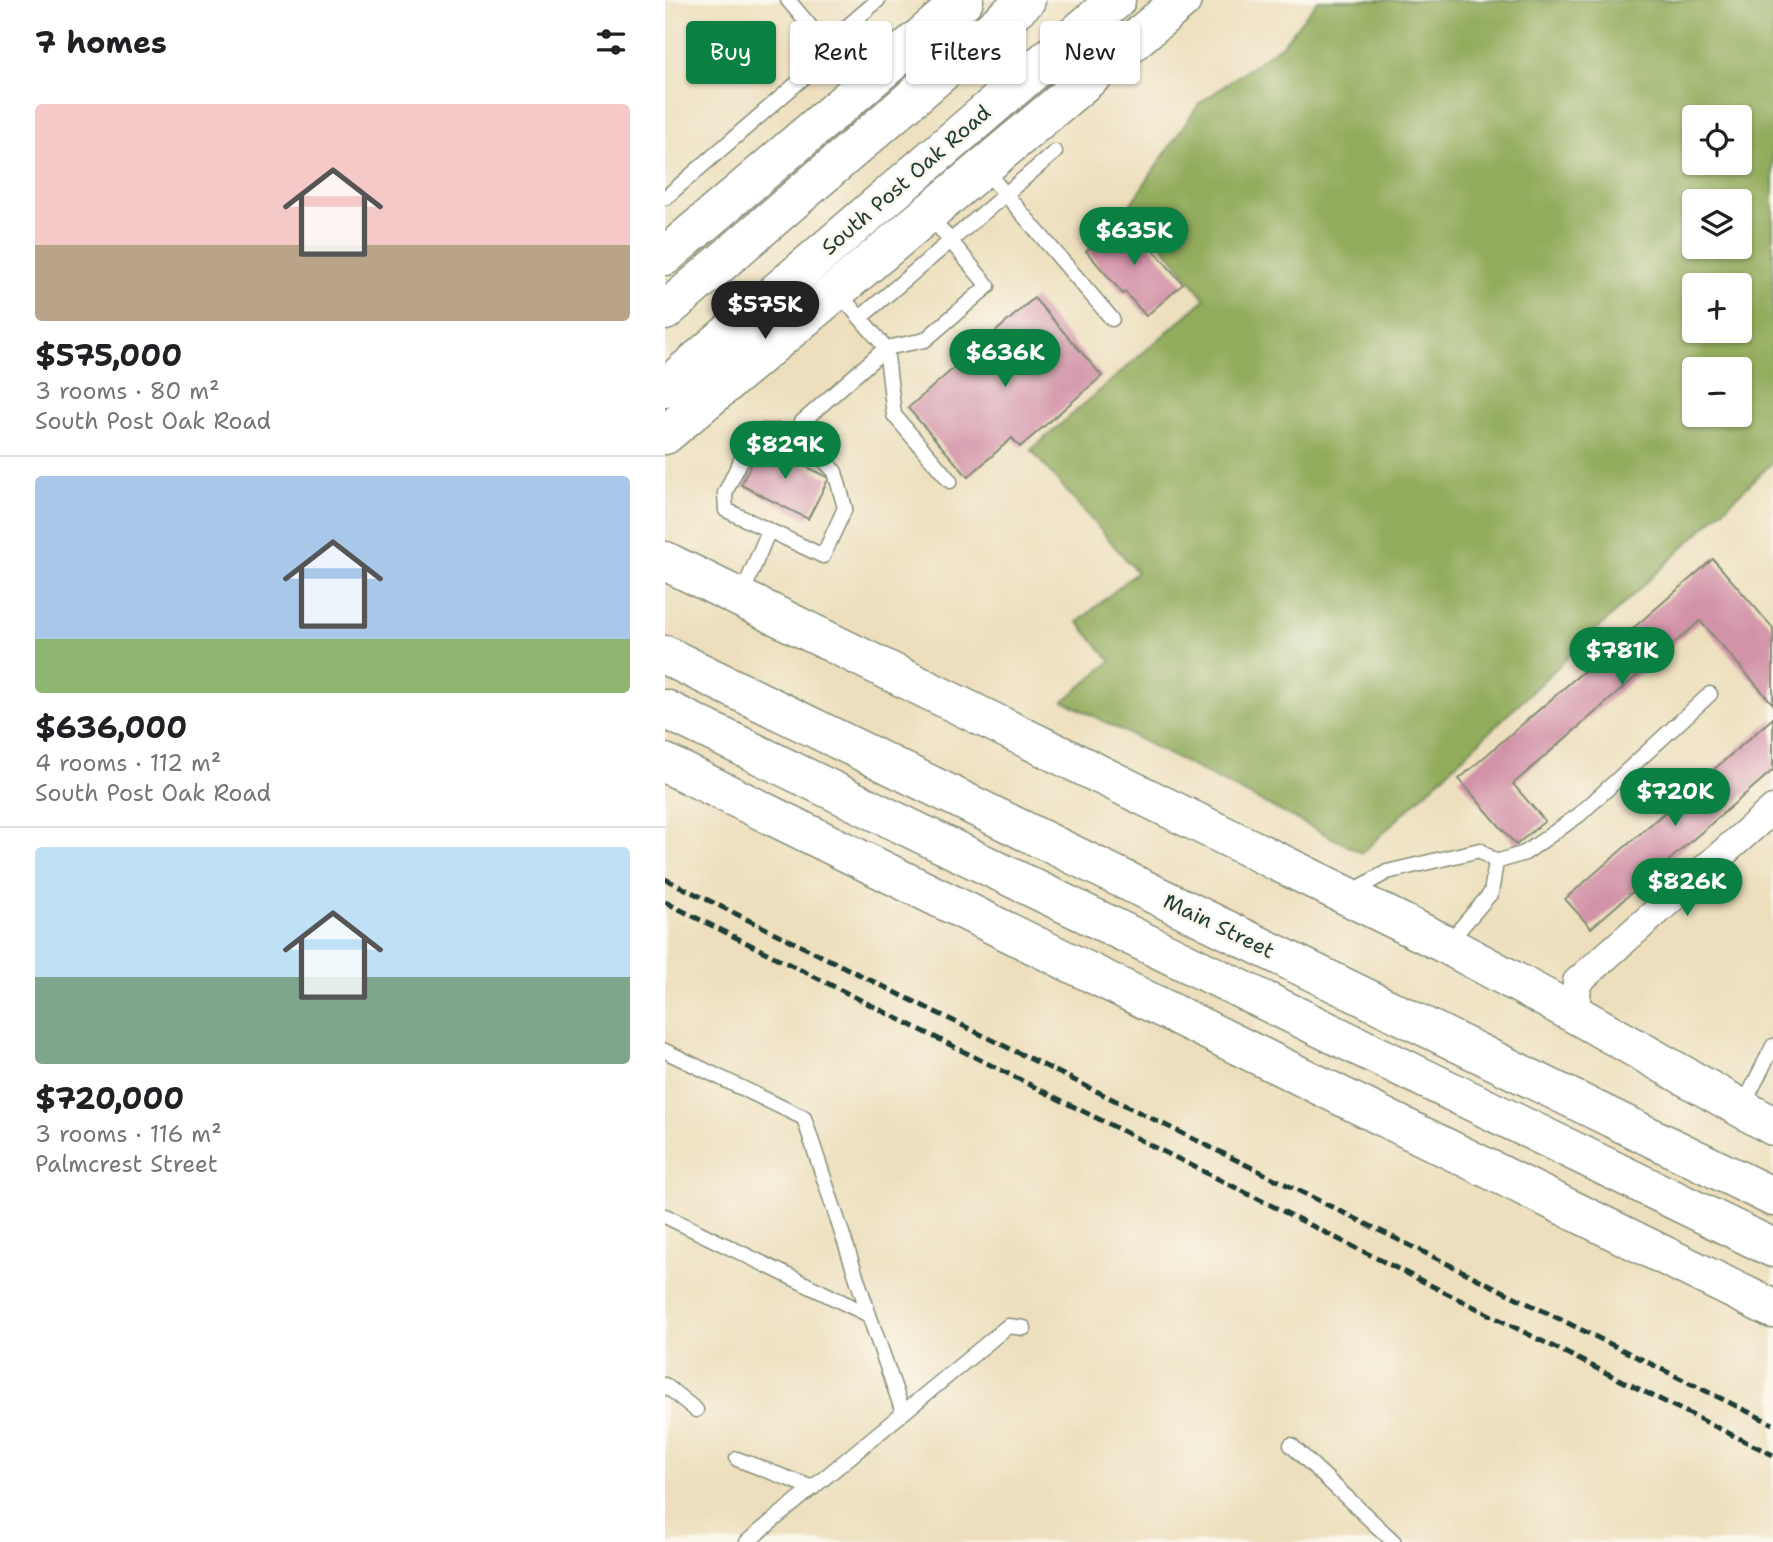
<!DOCTYPE html>
<html lang="en">
<head>
<meta charset="utf-8">
<style>
  :root { --surface:#fff; --page:#f6f6f6; --text:#202124; --muted:#757577; --line:#e0e0e0; --accent:#0b8043 }
  body { margin:0; font-family:"Shantell Sans",sans-serif; background:var(--page); color:var(--text); height:100vh; display:flex; flex-direction:column; font-size:26px; white-space:nowrap }
  * { box-sizing:border-box; margin:0 }
  p { font-size:23px; color:var(--muted) }
  .icon { flex:none; width:38px; height:38px; fill:none; stroke:currentColor; stroke-width:2; stroke-linecap:round; stroke-linejoin:round }
  .map { position:relative; flex:1; overflow:hidden }
  .side { display:flex; flex-direction:column; background:var(--surface); width:665px }
  .side>* { flex:none }
  .top-card { position:absolute; left:21px; top:21px; width:665px; height:63px; display:flex; gap:14px }
  .fabs { position:absolute; left:1017px; top:105px; display:grid; gap:14px }
  .fabs a { display:grid; place-items:center; width:70px; height:70px; border-radius:7px; background:var(--surface); box-shadow:0 2px 5px #0004; font-size:35px }
  .price { position:absolute; translate:-50% -60px; padding:0 16px; border-radius:24px; background:var(--accent); color:#fff; font-size:23px; line-height:46px; filter:drop-shadow(0 2px 4px #0008) }
  .price::after { content:''; position:absolute; left:50%; top:42px; width:21px; height:16px; margin-left:-10px; background:inherit; clip-path:polygon(0 0,100% 0,50% 100%) }
  .price.active { background:#222; color:#fff }
  ul { padding:0; list-style:none }
  li { display:grid; align-content:center; gap:14px; height:371px; padding:0 35px }
  li+li { border-top:2px solid var(--line) }
  li span { display:grid; place-items:center; height:217px; border-radius:7px; color:#555 }
  li>.icon { margin-inline-start:auto }
  span .icon { width:126px; height:126px; fill:#fffc; stroke-width:1 }
  li b { font-size:30px }
  h2 { display:flex; justify-content:space-between; align-items:center; height:84px; padding:0 35px; font-size:30px }
  .tag { padding:0 24px; border-radius:7px; background:var(--surface); box-shadow:0 2px 5px #0004; font-size:24px; line-height:63px }
  .tag.active { background:var(--accent); color:#fff }
  main { display:flex; flex:1; min-height:0 }
  .map>svg:first-child { display:block }
  .forest { fill:#92ab5c; stroke:#587448; stroke-width:2; fill-rule:evenodd }
  .building { fill:#d292a7 }
  .lines { fill:none; stroke-linecap:round; stroke-linejoin:round }
  .service-casing { stroke:#868e78; stroke-width:17 }
  .minor-casing { stroke:#868e78; stroke-width:31 }
  .secondary-casing { stroke:#868e78; stroke-width:41 }
  .trunk-casing { stroke:#868e78; stroke-width:41 }
  .service { stroke:#fff; stroke-width:14 }
  .minor { stroke:#fff; stroke-width:28 }
  .secondary { stroke:#fff; stroke-width:38 }
  .trunk { stroke:#fff; stroke-width:38 }
  .rail { stroke:#1f3d34; stroke-width:5; stroke-dasharray:10 5; stroke-linecap:butt }
  .labels { text-anchor:middle; dominant-baseline:central; stroke-width:5; stroke-linejoin:round; paint-order:stroke }
  .street-label { font-size:21px; fill:#1f3d34; stroke:#fbf7ec }
</style>
</head>
<body>
<main>
<section class="side">
<h2>7 homes<svg class="icon" aria-label="filters" viewBox="0 0 24 24"><path d="M4 7h16M4 17h16"/><circle cx="9" cy="7" r="2"/><circle cx="15" cy="17" r="2"/></svg></h2>
<ul>
<li><span style="background:linear-gradient(#f6c9c9 65%,#b9a48a 0)"><svg class="icon" aria-label="home" viewBox="0 0 24 24"><path d="M3 11l9-7 9 7M6 9v11h12V9"/></svg></span><div><b>$575,000</b><p>3 rooms · 80 m²</p><p>South Post Oak Road</p></div></li>
<li><span style="background:linear-gradient(#a9c7e8 75%,#8fb573 0)"><svg class="icon" aria-label="home" viewBox="0 0 24 24"><path d="M3 11l9-7 9 7M6 9v11h12V9"/></svg></span><div><b>$636,000</b><p>4 rooms · 112 m²</p><p>South Post Oak Road</p></div></li>
<li><span style="background:linear-gradient(#bfe0f5 60%,#7fa58c 0)"><svg class="icon" aria-label="home" viewBox="0 0 24 24"><path d="M3 11l9-7 9 7M6 9v11h12V9"/></svg></span><div><b>$720,000</b><p>3 rooms · 116 m²</p><p>Palmcrest Street</p></div></li>
</ul>
</section>
<div class="map">
<svg width="1108" height="1542" viewBox="0 0 1108 1542">
  <rect width="100%" height="100%" fill="#fbf7ec"/>
  <filter id="ink" filterUnits="userSpaceOnUse"><feTurbulence type="fractalNoise" baseFrequency=".0143" numOctaves="2"/><feDisplacementMap in="SourceGraphic" scale="14" xChannelSelector="R" yChannelSelector="G"/><feConvolveMatrix kernelMatrix="1 2 1 2 8 2 1 2 1" color-interpolation-filters="sRGB"/></filter>
  <filter id="wash" filterUnits="userSpaceOnUse"><feTurbulence type="fractalNoise" baseFrequency=".00686" numOctaves="4" result="noise"/><feDisplacementMap in="SourceGraphic" scale="28" xChannelSelector="R" yChannelSelector="G"/><feGaussianBlur stdDeviation="1.57" result="paint"/><feColorMatrix in="noise" values="0 0 0 0 0 0 0 0 0 0 0 0 0 0 0 0 0 1.4 0 .05"/><feComposite in="paint" operator="in"/></filter>
  <g filter="url(#wash)">
    <rect width="100%" height="100%" fill="#eddfbd"/>
    <!-- forest -->
    <path class="forest" d="M 653,0 L 1108,0 L 1108,462 L 697,853 L 399,701 L 446,661 L 413,622 L 472,572 L 366,450 L 540,299 L 465,205 L 534,104 L 618,44 ZM 1029,117 L 1074,117 L 1074,163 L 1029,163 ZM 1029,201 L 1074,201 L 1074,247 L 1029,247 ZM 1029,285 L 1074,285 L 1074,331 L 1029,331 ZM 1029,369 L 1074,369 L 1074,415 L 1029,415 Z"/>
    <g id="blocks">
      <!-- building -->
      <path class="building" d="M 460,217 L 518,284 L 481,316 L 460,292 L 458,294 L 421,251 Z
        M 369,298 L 437,376 L 355,447 L 347,438 L 303,477 L 243,408 Z
        M 96,444 L 164,478 L 143,519 L 76,485 Z
        M 1048,559 L 1108,628 L 1108,704 L 1035,621 L 848,784 L 880,821 L 851,845 L 794,779 Z
        M 1108,718 L 1108,770 L 926,928 L 900,899 Z"/>
    </g>
  </g>
  <g filter="url(#ink)">
    <use href="#blocks" fill-opacity="0" stroke="#868e78" stroke-width="2"/>
    <g class="lines">
      <defs>
        <path id="service" d="M 123,0 L 196,87
          M 161,45 L 213,0
          M 319,169 L 447,319
          M 0,198 L 168,52
          M 172,291 L 221,348 L 229,415 L 285,481
          M 195,318 L 390,152
          M 132,431 L 170,472 L 180,508 L 158,556 L 61,510 L 60,493 L 90,431 L 132,431 L 137,422 L 221,348 L 260,340 L 323,286 L 264,215
          M 76,597 L 104,530
          M 831,862 L 860,853 L 914,815 L 1045,694
          M 685,893 L 722,872 L 815,850 L 831,862 L 826,893 L 782,944
          M 0,1051 L 139,1118 L 204,1315
          M 1077,1108 L 1108,1046
          M 0,1216 L 204,1315 L 238,1412
          M 0,1385 L 31,1410
          M 626,1445 L 729,1542
          M 72,1459 L 148,1488
          M 82,1542 L 343,1326 L 359,1328"/>
        <path id="minor" d="M 910,1014 L 912,982 L 1108,809"/>
        <path id="secondary" d="M 0,311 L 361,0
          M 0,388 L 451,0"/>
        <path id="trunk" d="M 0,256 L 299,0
          M 0,435 L 517,0
          M 0,561 L 782,945 L 910,1014 L 1108,1126
          M 0,655 L 1108,1197
          M 0,709 L 1108,1248
          M 0,763 L 1108,1309"/>
      </defs>
      <!-- service casing -->
      <use href="#service" class="service-casing"/>
      <!-- minor casing -->
      <use href="#minor" class="minor-casing"/>
      <!-- secondary casing -->
      <use href="#secondary" class="secondary-casing"/>
      <!-- trunk casing -->
      <use href="#trunk" class="trunk-casing"/>
      <!-- service -->
      <use href="#service" class="service"/>
      <!-- minor -->
      <use href="#minor" class="minor"/>
      <!-- secondary -->
      <use href="#secondary" class="secondary"/>
      <!-- trunk -->
      <use href="#trunk" class="trunk"/>
      <!-- rail -->
      <path class="rail" d="M 0,879 L 1108,1424
        M 0,902 L 919,1362 L 1108,1455"/>
    </g>
  </g>
  <g class="labels">
    <!-- street labels -->
    <g class="street-label">
      <text transform="translate(241 180) rotate(-41)">South Post Oak Road</text>
      <text transform="translate(554 926) rotate(26)">Main Street</text>
    </g>
  </g>
</svg>
<div class="fabs">
<a><svg class="icon" aria-label="locate" viewBox="0 0 24 24"><circle cx="12" cy="12" r="6"/><path d="M12 2v4M12 18v4M2 12h4M18 12h4"/></svg></a>
<a><svg class="icon" aria-label="layers" viewBox="0 0 24 24"><path d="M12 4l9 5-9 5-9-5zM3 14l9 5 9-5"/></svg></a>
<a>+</a>
<a>−</a>
</div>
<b class="price" style="left:469px;top:267px">$635K</b>
<b class="price active" style="left:100px;top:341px">$575K</b>
<b class="price" style="left:340px;top:389px">$636K</b>
<b class="price" style="left:120px;top:481px">$829K</b>
<b class="price" style="left:957px;top:687px">$781K</b>
<b class="price" style="left:1010px;top:828px">$720K</b>
<b class="price" style="left:1022px;top:918px">$826K</b>
<div class="top-card">
<a class="tag active">Buy</a>
<a class="tag">Rent</a>
<a class="tag">Filters</a>
<a class="tag">New</a>
</div>
</div>
</main>
</body>
</html>
